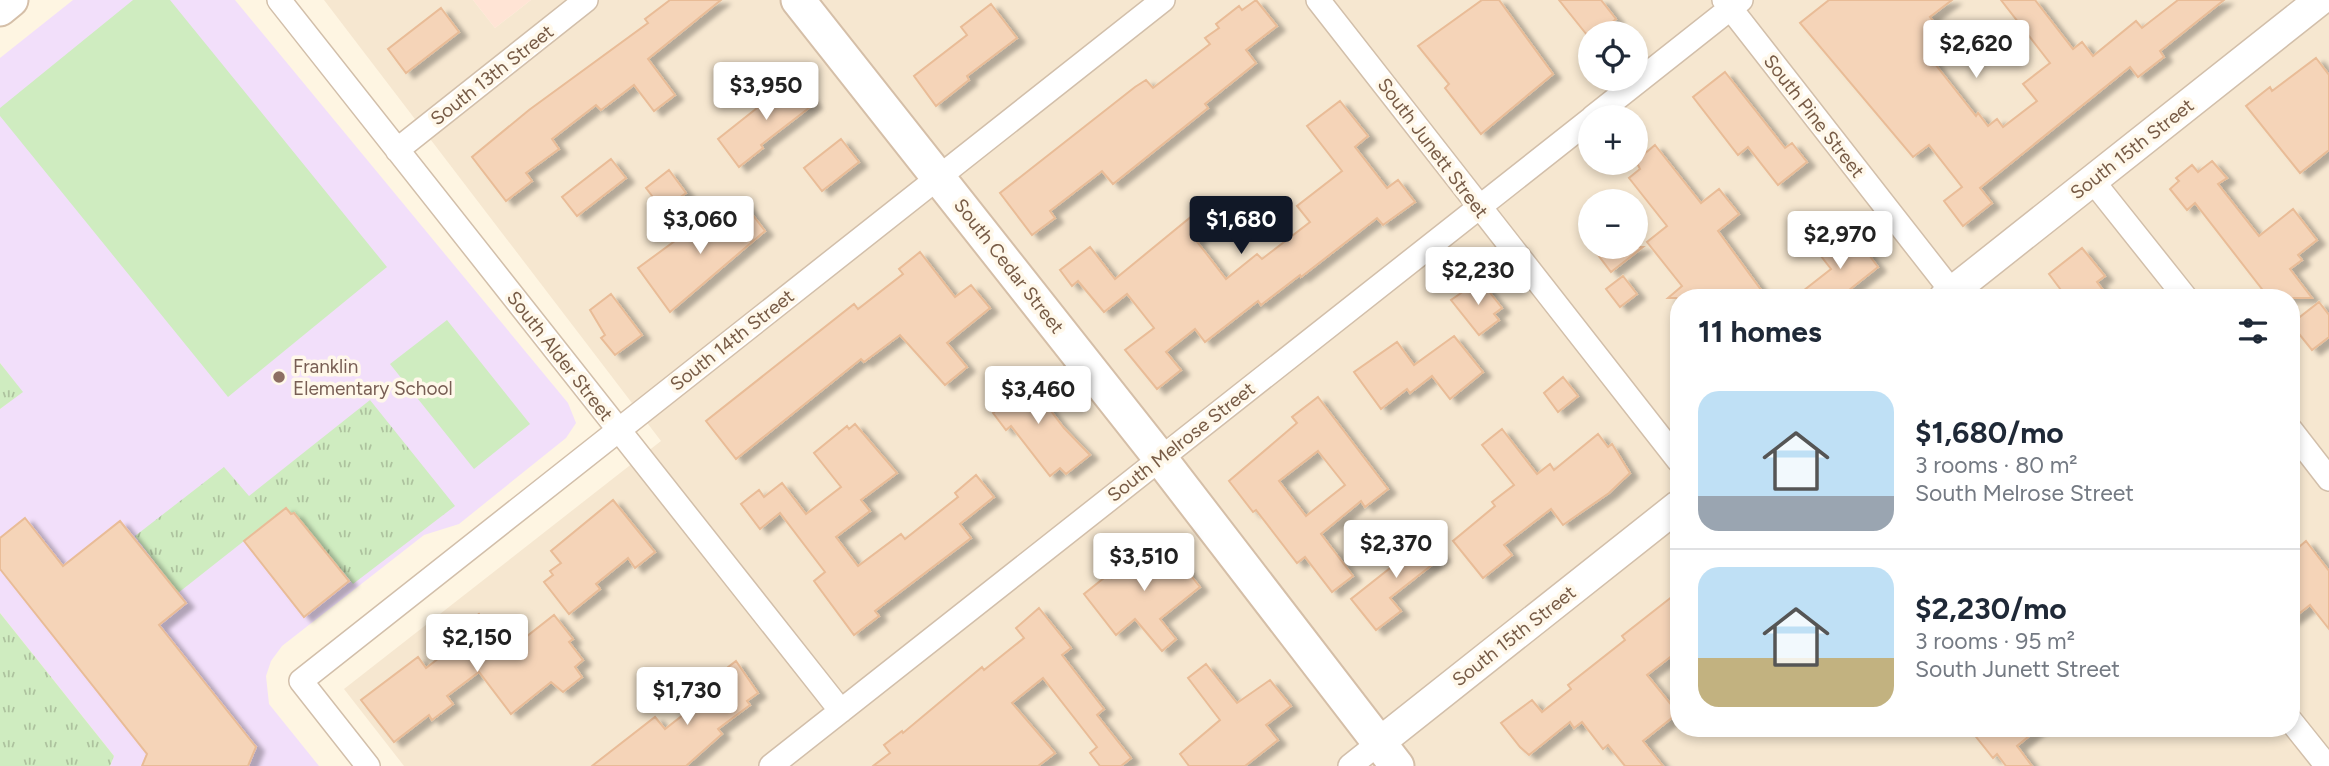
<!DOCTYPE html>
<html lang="en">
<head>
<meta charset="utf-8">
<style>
  :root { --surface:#fff; --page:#f2f2f3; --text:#1f2937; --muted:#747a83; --line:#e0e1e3; --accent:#111827 }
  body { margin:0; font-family:Figtree,sans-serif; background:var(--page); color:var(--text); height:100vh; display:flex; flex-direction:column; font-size:26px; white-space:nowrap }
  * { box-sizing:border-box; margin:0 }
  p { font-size:23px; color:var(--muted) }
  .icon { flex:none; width:38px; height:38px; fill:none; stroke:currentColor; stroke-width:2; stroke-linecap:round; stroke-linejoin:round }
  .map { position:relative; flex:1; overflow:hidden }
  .panel { position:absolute; left:1670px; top:289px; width:630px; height:448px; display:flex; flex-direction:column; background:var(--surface); border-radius:28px; box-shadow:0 4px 10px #0003 }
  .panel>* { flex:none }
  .controls { position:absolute; left:1578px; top:21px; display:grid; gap:14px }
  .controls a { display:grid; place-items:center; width:70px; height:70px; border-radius:50%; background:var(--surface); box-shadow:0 4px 10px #0003; font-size:35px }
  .price { position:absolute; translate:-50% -60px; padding:0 16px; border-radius:7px; background:#fff; color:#222; font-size:23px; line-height:46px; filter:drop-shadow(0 2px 4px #0008) }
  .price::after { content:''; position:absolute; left:50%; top:42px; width:21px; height:16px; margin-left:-10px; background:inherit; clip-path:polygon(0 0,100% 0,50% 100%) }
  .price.on { background:var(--accent); color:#fff }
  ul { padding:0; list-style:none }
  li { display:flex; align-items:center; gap:21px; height:175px; padding:0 28px }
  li+li { border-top:2px solid var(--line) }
  li span { display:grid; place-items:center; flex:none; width:196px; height:140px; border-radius:21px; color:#555 }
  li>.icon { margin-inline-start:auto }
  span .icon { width:84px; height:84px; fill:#fffc; stroke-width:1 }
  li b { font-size:30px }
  h2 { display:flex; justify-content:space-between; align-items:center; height:84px; padding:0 28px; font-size:30px }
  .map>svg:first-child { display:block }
  .residential { fill:#f6e7d0; fill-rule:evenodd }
  .commercial { fill:#ffe4d5 }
  .education { fill:#f2dffa }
  .grass { fill:url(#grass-tufts) }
  .pitch { fill:#cfecc0 }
  .building { fill:#f5d4b8; stroke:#e9bc97; stroke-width:2; fill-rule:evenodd; filter:url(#shadow) }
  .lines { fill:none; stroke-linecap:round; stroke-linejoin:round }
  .minor-casing { stroke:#d2bfaa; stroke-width:26 }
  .tertiary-casing { stroke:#d2bfaa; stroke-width:33 }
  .secondary-casing { stroke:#d5bfa8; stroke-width:37 }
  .minor { stroke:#fff; stroke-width:23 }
  .tertiary { stroke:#fff; stroke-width:30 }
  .secondary { stroke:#fff; stroke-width:33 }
  .education-dot { fill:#8d6e63; stroke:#fff8ea; stroke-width:2.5 }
  .labels { text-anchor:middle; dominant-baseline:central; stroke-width:7; stroke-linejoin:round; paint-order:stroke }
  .street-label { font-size:19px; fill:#775b46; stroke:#fff8ea }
  .education-label { font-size:19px; fill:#785e54; stroke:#fff8ea; text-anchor:start }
</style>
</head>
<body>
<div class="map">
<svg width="2329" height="766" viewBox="0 0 2329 766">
  <defs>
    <pattern id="grass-tufts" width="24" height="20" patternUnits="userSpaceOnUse" patternTransform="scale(1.75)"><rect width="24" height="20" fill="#cfecc0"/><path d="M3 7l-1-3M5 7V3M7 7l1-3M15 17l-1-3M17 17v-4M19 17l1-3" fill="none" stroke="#adc29e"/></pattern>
    <filter id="shadow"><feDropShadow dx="8" dy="4.5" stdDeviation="2" flood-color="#0004"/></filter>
  </defs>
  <rect width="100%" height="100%" fill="#fef5e2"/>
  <!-- residential -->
  <path class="residential" d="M 324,0 L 473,0 L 495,28 L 531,0 L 2329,0 L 2329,766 L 404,766 L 344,689 L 661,441 ZM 1591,33 L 1636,33 L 1636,79 L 1591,79 ZM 1591,117 L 1636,117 L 1636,163 L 1591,163 ZM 1591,201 L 1636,201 L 1636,247 L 1591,247 ZM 1678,298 L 2291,298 L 2291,728 L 1678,728 Z"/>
  <!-- commercial -->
  <path class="commercial" d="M 473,0 L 531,0 L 495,28 Z"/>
  <!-- education -->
  <path class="education" d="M 73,0 L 235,0 L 568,403 L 576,423 L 566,438 L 459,524 L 424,535 L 282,646 L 271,661 L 266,676 L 269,704 L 319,766 L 110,766 L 114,756 L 0,613 L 0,409 L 22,392 L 0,363 L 0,58 Z"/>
  <!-- grass -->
  <path class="grass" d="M 0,363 L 23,392 L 0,409 Z
    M 370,400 L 455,506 L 353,584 L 294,513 L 291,514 L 286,508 L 178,593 L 135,536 L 224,467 L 249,496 Z
    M 0,613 L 114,756 L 110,766 L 0,766 Z"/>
  <!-- pitch -->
  <path class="pitch" d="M 133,0 L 170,0 L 387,267 L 228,397 L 0,116 L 0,108 Z
    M 447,320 L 530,424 L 474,469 L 390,364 Z"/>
  <!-- building -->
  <path class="building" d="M 670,0 L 721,0 L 648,59 L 675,95 L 654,111 L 634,85 L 601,110 L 596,105 L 552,139 L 559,149 L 526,173 L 532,181 L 506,201 L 472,157 L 529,110 L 648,23 L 645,19 Z
    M 1256,0 L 1277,26 L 1246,50 L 1256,63 L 1205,104 L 1208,108 L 1113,184 L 1102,171 L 1050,211 L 1055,218 L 1032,235 L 1000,193 L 1135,87 L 1146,80 L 1153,88 L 1210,44 L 1205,38 L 1219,28 L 1216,24 L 1239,6 L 1242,10 Z
    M 1482,0 L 1499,0 L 1553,74 L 1481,134 L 1445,88 L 1449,84 L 1418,46 Z
    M 1559,0 L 1601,0 L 1616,19 L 1599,33 L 1591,33 L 1591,40 Z
    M 1829,0 L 1952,0 L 1930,17 L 1945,36 L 1932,46 L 1935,50 L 1928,55 L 1976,116 L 1978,113 L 1988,126 L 1997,119 L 2003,127 L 2037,101 L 2023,84 L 2050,63 L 2001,0 L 2035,0 L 2073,49 L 2082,42 L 2093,56 L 2136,21 L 2142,28 L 2178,0 L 2224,0 L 2160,51 L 2164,57 L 2138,77 L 2130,67 L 1980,188 L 1992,203 L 1963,226 L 1944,201 L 1962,187 L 1929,145 L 1913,157 L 1800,23 Z
    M 991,4 L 1017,38 L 967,76 L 969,80 L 936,106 L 914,76 L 967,35 L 961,27 Z
    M 441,8 L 459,32 L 406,73 L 388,49 Z
    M 2316,58 L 2329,75 L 2329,150 L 2300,173 L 2246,106 L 2270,87 L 2272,91 Z
    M 1725,72 L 1785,148 L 1792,143 L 1807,162 L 1778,185 L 1748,147 L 1738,155 L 1693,97 Z
    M 795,78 L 814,104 L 761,145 L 763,148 L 739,167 L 718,139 Z
    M 1340,101 L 1368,136 L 1355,147 L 1387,188 L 1398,180 L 1415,202 L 1383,225 L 1377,218 L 1301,277 L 1300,275 L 1261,305 L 1258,301 L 1205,342 L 1195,329 L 1166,352 L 1181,370 L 1157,389 L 1125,350 L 1154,328 L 1127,294 L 1104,312 L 1078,281 L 1072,286 L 1060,270 L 1090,247 L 1115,279 L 1192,216 L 1205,232 L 1195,239 L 1226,279 L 1257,254 L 1262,259 L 1310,222 L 1297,206 L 1342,171 L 1307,126 Z
    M 841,139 L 859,162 L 822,191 L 804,168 Z
    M 1655,145 L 1701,203 L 1719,189 L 1739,214 L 1718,231 L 1767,298 L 1668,298 L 1682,286 L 1647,242 L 1667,226 L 1629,178 L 1640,169 L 1636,161 Z
    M 611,159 L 626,178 L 577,216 L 562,197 Z
    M 2212,161 L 2227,178 L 2218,184 L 2259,236 L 2293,209 L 2317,240 L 2298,255 L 2302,260 L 2290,269 L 2312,298 L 2269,298 L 2195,203 L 2187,210 L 2170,189 L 2179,181 L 2176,178 L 2192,165 L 2198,172 Z
    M 669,170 L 686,193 L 663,210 L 646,188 Z
    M 742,201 L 765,231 L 670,312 L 638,268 L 694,227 L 699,234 Z
    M 1837,236 L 1850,253 L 1863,247 L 1878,267 L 1839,298 L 1794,298 L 1831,269 L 1817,251 Z
    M 1592,247 L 1643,247 L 1611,272 Z
    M 2082,248 L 2105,276 L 2097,282 L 2109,298 L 2067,298 L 2049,274 Z
    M 920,252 L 955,297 L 971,285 L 990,308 L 947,343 L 967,367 L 945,385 L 900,335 L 864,362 L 861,359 L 736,459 L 706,421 L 854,304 L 858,309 L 903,274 L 899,269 Z
    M 1623,276 L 1637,294 L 1620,307 L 1606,289 Z
    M 1480,280 L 1502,308 L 1494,314 L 1499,320 L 1479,335 L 1451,300 Z
    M 611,294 L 642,335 L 615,355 L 601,338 L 605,335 L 590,310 Z
    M 2319,302 L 2329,315 L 2329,337 L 2312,350 L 2291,324 Z
    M 1454,336 L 1483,372 L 1450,399 L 1432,376 L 1410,393 L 1407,389 L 1381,409 L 1354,372 L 1397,342 L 1414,365 Z
    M 1019,369 L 1064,428 L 1090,455 L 1066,474 L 1060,468 L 1050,476 L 1011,426 L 1006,430 L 993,413 L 1007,401 L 996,387 Z
    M 1563,377 L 1578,396 L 1558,412 L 1544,393 Z
    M 1318,397 L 1388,489 L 1365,507 L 1361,501 L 1321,534 L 1353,576 L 1332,592 L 1305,557 L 1297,563 L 1256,510 L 1253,512 L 1229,481 L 1297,423 L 1292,417 ZM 1318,451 L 1345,485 L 1306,516 L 1279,481 Z
    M 855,424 L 897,473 L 861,500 L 870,511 L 836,537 L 858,566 L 901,534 L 905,539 L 958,497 L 955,493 L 976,475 L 994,497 L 960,524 L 971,538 L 875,611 L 879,616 L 854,635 L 814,581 L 825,572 L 780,513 L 760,529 L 741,504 L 759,490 L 764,497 L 782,483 L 806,514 L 841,487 L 814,453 L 847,426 L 849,429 Z
    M 1502,429 L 1537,474 L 1550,464 L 1554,470 L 1598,434 L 1608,447 L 1612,444 L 1630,473 L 1609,493 L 1563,525 L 1551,509 L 1504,545 L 1512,555 L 1483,578 L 1453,541 L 1495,506 L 1492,502 L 1514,485 L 1482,445 Z
    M 613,500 L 655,552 L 635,568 L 628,558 L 596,584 L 600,589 L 569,614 L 544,582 L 553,575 L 550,571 L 561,563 L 551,551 Z
    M 286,508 L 291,514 L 294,513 L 349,581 L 304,617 L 244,541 Z
    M 25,518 L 63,566 L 120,521 L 186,603 L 159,625 L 256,747 L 248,766 L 142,766 L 147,754 L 0,569 L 0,538 Z
    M 1418,529 L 1442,557 L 1390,598 L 1401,611 L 1376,630 L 1351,599 L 1404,557 L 1395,546 Z
    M 1162,539 L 1200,587 L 1160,619 L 1176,639 L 1162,651 L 1135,619 L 1116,635 L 1084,594 L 1109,574 L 1112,578 Z
    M 2306,541 L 2329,571 L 2329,629 L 2310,605 L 2291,620 L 2291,554 Z
    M 1678,592 L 1678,651 L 1647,675 L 1678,713 L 1643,741 L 1663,766 L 1625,766 L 1608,745 L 1603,749 L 1582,722 L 1574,728 L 1570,722 L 1529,755 L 1520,747 L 1501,723 L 1532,700 L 1542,712 L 1571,689 L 1568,685 L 1625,640 L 1622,636 Z
    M 1039,608 L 1071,648 L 1062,655 L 1104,709 L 1097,715 L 1131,758 L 1121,766 L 1100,766 L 1090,753 L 1097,747 L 1043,678 L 1012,703 L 1055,753 L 1038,766 L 873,766 L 890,753 L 884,745 L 902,731 L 903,733 L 982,667 L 984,670 L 1024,638 L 1016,628 Z
    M 479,614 L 508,651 L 554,615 L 573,639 L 569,642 L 583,660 L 575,667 L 582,677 L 563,692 L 551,682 L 511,714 L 479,672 L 447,696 L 453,704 L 432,720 L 429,715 L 394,742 L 361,700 L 418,657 L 426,668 L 462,640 L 455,632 Z
    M 736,661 L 758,693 L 747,701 L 750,705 L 718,729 L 722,734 L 686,766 L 592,766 L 655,717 L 665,729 L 711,693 L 705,685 Z
    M 1206,664 L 1237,703 L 1270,680 L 1291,706 L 1266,725 L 1278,740 L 1245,766 L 1189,766 L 1180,754 L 1220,720 L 1188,678 Z
    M 1969,728 L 2039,728 L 2017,746 L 2032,766 L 2006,766 L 1997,754 L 1993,758 Z"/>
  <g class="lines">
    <defs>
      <path id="minor" d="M 279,0 L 841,711
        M 1318,0 L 1678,460
        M 1724,0 L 1957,298
        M 1593,117 L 1741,0
        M 397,150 L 586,0
        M 2092,180 L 2186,298
        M 2291,430 L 2329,479
        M 2291,721 L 2327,766
        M 368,766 L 301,681 L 1163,0
        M 771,766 L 1591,119
        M 1350,766 L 1379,743"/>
      <path id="tertiary" d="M 1944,298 L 2320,0
        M 1379,743 L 1678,506"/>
      <path id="secondary" d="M 798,0 L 1160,458 L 1397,766
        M 0,9 L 11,0"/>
    </defs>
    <!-- minor casing -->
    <use href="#minor" class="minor-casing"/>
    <!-- tertiary casing -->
    <use href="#tertiary" class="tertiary-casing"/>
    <!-- secondary casing -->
    <use href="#secondary" class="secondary-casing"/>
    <!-- minor -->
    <use href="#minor" class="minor"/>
    <!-- tertiary -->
    <use href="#tertiary" class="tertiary"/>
    <!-- secondary -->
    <use href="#secondary" class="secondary"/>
  </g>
  <!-- markers -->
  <circle class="education-dot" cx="279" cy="377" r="7"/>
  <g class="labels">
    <!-- street labels -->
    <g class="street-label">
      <text transform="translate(492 75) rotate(-38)">South 13th Street</text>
      <text transform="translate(1814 116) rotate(52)">South Pine Street</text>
      <text transform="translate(1433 148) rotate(53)">South Junett Street</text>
      <text transform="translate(2132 149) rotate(-38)">South 15th Street</text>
      <text transform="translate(1009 266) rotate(52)">South Cedar Street</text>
      <text transform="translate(732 340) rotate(-38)">South 14th Street</text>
      <text transform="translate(560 356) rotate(52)">South Alder Street</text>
      <text transform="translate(1181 442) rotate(-38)">South Melrose Street</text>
      <text transform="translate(1514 636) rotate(-38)">South 15th Street</text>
    </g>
    <!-- education labels -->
    <g class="education-label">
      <text x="293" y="366">Franklin<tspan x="293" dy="22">Elementary School</tspan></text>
    </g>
  </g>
</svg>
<div class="controls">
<a><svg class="icon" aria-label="locate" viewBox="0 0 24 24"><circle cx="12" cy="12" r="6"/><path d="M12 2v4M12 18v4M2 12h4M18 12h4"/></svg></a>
<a>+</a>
<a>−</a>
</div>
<b class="price" style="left:1976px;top:80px">$2,620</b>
<b class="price" style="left:766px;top:122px">$3,950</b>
<b class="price" style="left:700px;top:256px">$3,060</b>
<b class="price on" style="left:1241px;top:256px">$1,680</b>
<b class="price" style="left:1840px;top:271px">$2,970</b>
<b class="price" style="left:1478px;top:307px">$2,230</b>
<b class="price" style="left:1038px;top:426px">$3,460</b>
<b class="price" style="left:1396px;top:580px">$2,370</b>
<b class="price" style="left:1144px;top:593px">$3,510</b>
<b class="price" style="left:477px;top:674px">$2,150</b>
<b class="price" style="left:687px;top:727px">$1,730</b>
<section class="panel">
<h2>11 homes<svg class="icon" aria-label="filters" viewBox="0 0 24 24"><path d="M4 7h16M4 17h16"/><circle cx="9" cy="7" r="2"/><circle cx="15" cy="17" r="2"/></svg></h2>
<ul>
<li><span style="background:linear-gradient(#bfe0f5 75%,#9aa5b1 0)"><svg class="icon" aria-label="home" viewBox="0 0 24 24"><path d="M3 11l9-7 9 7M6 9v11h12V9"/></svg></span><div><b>$1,680/mo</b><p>3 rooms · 80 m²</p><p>South Melrose Street</p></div></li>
<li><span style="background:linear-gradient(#bfe0f5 65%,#c2b280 0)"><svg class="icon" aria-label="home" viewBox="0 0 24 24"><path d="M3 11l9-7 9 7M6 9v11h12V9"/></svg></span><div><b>$2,230/mo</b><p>3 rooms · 95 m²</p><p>South Junett Street</p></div></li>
</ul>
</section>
</div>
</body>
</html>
